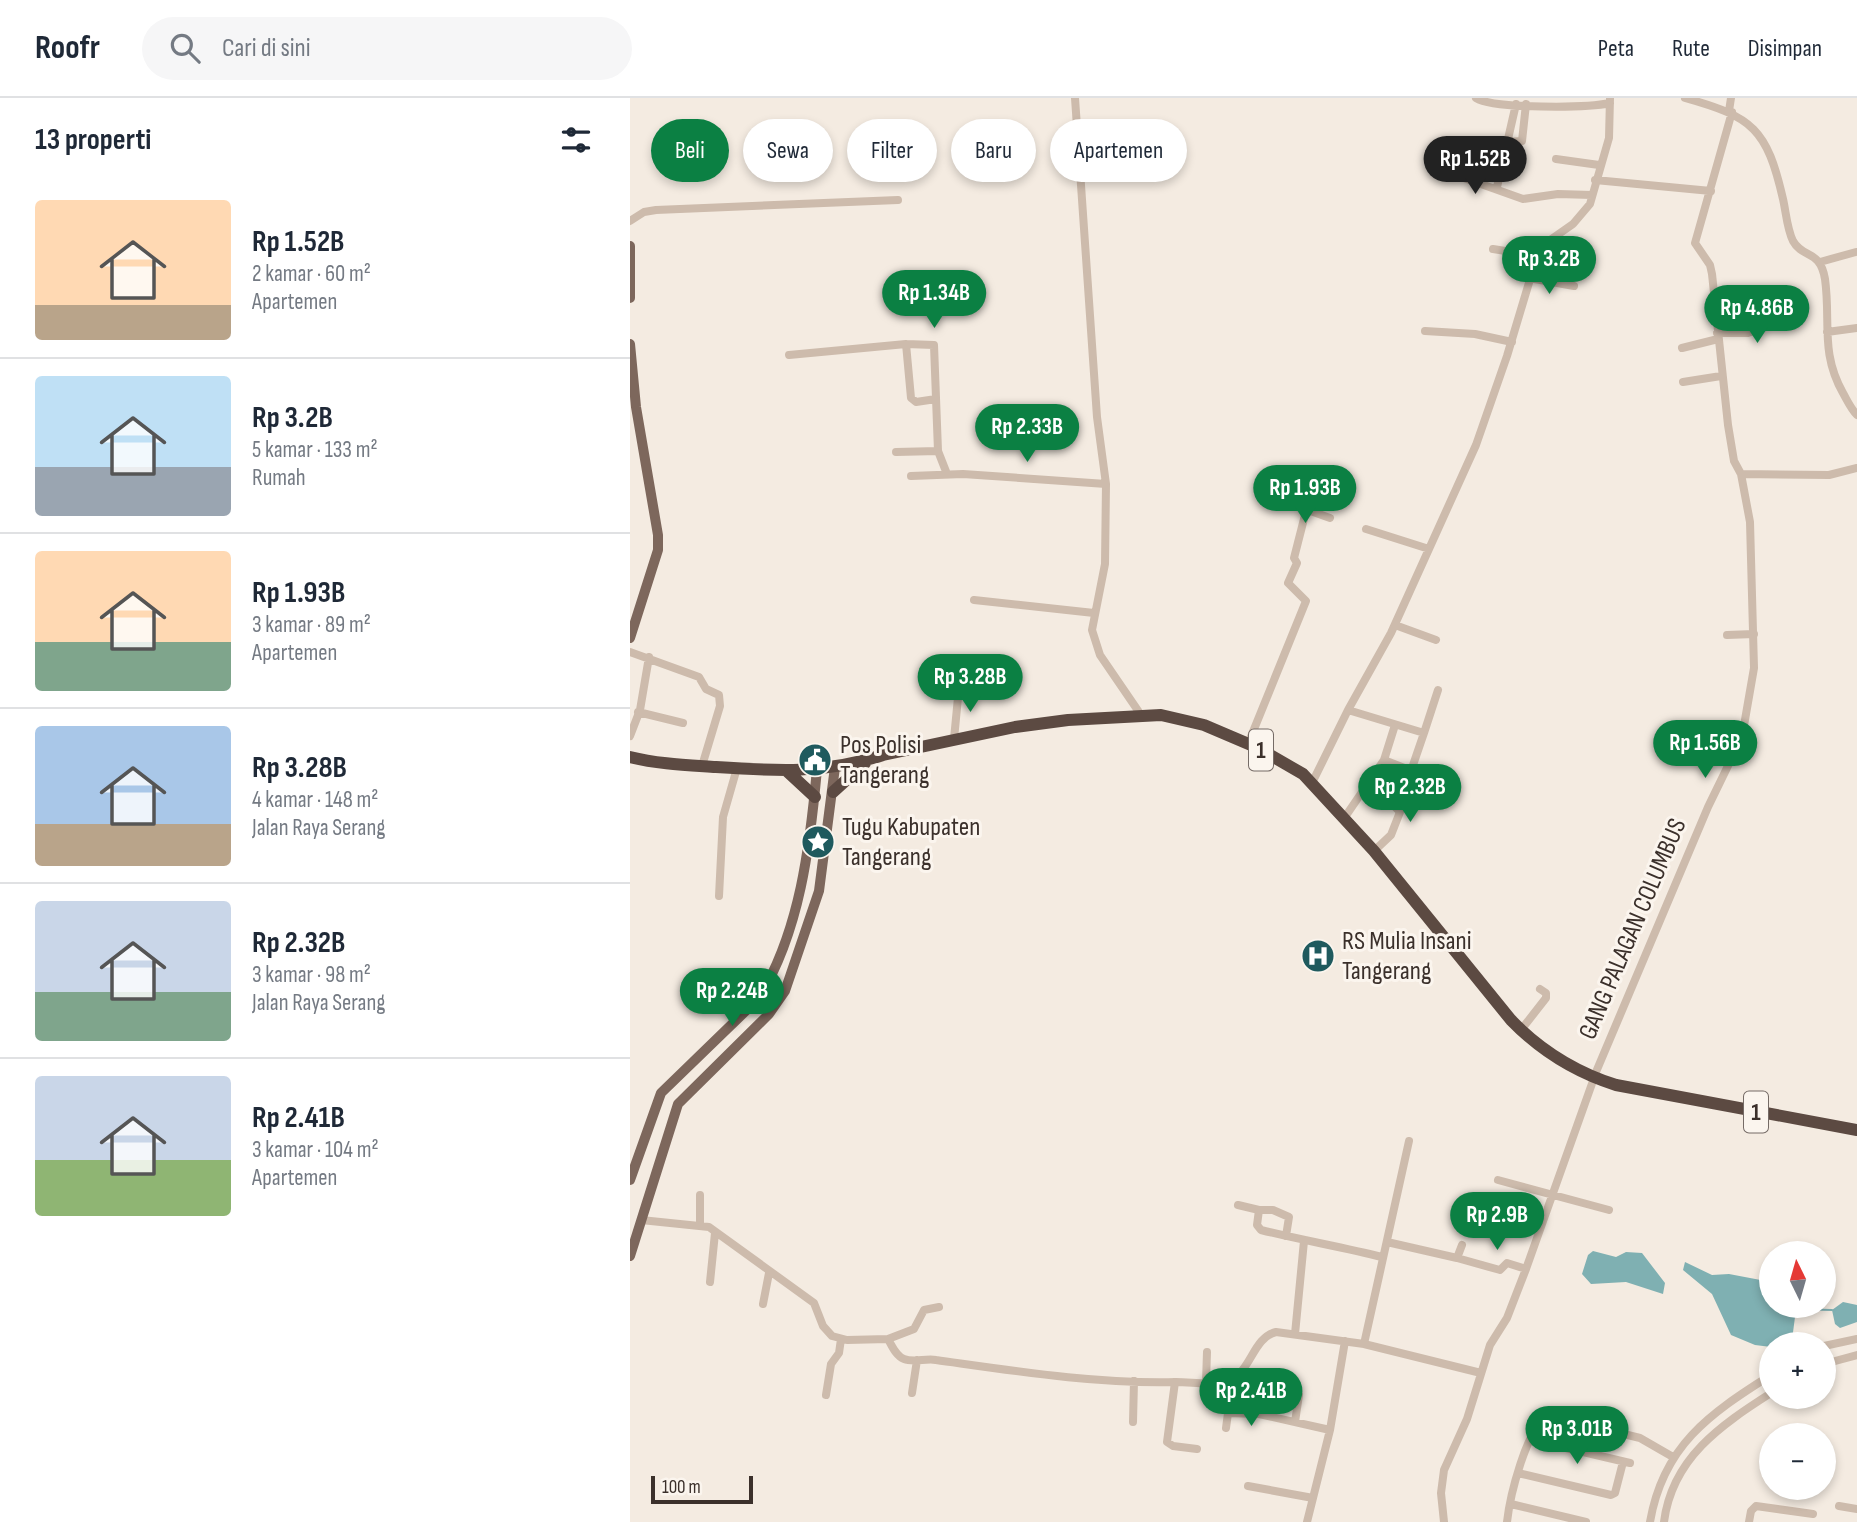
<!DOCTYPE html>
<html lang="id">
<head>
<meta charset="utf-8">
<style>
  :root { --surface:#fff; --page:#f6f6f7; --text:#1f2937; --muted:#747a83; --line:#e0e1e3; --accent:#0b8043 }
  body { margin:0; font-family:"Sofia Sans Condensed",sans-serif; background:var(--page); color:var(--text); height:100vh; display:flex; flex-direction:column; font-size:26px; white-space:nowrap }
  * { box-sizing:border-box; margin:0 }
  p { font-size:23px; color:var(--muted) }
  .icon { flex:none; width:38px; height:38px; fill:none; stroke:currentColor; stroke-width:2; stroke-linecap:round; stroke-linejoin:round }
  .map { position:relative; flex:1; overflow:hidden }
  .panel { display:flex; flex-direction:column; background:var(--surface); width:630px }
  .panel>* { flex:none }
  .hud { position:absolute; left:21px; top:21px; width:665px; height:63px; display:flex; gap:14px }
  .needle { width:46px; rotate:355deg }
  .buttons { position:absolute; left:1129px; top:1143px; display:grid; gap:14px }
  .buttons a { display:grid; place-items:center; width:77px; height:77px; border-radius:50%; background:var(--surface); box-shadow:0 4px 10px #0003; font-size:35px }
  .scale { position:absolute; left:21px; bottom:18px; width:102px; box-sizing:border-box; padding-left:7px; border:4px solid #3b302b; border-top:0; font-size:19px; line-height:24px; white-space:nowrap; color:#3b302b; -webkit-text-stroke:5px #fbf5ee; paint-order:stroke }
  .price { position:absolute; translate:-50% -60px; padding:0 16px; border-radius:24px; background:var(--accent); color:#fff; font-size:23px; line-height:46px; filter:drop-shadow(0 2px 4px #0008) }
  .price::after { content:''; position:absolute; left:50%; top:42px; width:21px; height:16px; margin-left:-10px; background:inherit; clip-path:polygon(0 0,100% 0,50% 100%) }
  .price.active { background:#222; color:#fff }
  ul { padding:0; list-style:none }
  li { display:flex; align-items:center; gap:21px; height:175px; padding:0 35px }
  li+li { border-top:2px solid var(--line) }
  li span { display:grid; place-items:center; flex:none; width:196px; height:140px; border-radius:7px; color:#555 }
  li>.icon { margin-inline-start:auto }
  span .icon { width:84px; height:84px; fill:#fffc; stroke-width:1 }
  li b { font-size:30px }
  h2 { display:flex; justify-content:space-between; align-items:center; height:84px; padding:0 35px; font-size:30px }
  .pill { padding:0 24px; border-radius:32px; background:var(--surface); box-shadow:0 4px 10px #0003; font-size:24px; line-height:63px }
  .pill.active { background:var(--accent); color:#fff }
  header { display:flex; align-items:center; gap:42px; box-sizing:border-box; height:98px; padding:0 35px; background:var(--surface); border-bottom:2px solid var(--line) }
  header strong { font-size:33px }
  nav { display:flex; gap:38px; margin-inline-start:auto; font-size:24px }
  .search { width:490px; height:63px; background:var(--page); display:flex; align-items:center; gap:18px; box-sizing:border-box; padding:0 24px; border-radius:38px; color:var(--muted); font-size:26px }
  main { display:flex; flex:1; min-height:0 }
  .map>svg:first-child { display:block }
  .water { fill:#7fb0b2 }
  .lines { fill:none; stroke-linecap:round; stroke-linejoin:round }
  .stream { stroke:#7fb0b2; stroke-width:2 }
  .minor { stroke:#cdbbac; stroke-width:8 }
  .major { stroke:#7d675c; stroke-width:10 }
  .highway { stroke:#5c4a42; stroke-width:12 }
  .labels { text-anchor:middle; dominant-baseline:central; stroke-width:6; stroke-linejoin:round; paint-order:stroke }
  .shield { fill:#fbf5ee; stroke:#756b66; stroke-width:2 }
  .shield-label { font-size:24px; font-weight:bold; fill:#3b302b }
  .poi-label { font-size:26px; fill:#3b302b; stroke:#fbf5ee; text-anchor:start }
  .street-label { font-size:26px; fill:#3b302b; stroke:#fbf5ee }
</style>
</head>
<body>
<header>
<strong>Roofr</strong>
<div class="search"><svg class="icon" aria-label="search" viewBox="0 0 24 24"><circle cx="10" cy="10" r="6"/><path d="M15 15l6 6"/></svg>Cari di sini</div>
<nav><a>Peta</a><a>Rute</a><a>Disimpan</a></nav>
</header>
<main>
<section class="panel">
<h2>13 properti<svg class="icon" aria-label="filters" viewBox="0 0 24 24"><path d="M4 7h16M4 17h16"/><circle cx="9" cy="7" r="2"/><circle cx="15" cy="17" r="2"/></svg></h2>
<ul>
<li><span style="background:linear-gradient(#ffd9b3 75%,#b9a48a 0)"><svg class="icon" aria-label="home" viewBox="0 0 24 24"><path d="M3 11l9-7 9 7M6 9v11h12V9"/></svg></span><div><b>Rp 1.52B</b><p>2 kamar · 60 m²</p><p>Apartemen</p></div></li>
<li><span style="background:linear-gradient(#bfe0f5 65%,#9aa5b1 0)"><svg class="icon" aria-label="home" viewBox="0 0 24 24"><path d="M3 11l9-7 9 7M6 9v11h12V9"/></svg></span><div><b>Rp 3.2B</b><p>5 kamar · 133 m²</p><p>Rumah</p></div></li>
<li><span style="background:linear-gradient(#ffd9b3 65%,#7fa58c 0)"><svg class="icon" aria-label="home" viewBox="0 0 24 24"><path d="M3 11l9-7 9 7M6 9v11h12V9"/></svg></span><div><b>Rp 1.93B</b><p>3 kamar · 89 m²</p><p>Apartemen</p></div></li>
<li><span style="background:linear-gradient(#a9c7e8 70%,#b9a48a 0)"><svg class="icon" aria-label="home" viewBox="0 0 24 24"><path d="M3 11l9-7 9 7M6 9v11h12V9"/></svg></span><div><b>Rp 3.28B</b><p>4 kamar · 148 m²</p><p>Jalan Raya Serang</p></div></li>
<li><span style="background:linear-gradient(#c9d6e8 65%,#7fa58c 0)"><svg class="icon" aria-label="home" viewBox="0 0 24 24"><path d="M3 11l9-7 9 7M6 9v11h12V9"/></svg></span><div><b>Rp 2.32B</b><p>3 kamar · 98 m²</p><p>Jalan Raya Serang</p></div></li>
<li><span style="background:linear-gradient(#c9d6e8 60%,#8fb573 0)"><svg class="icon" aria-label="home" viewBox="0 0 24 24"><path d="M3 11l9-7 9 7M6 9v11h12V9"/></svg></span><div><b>Rp 2.41B</b><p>3 kamar · 104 m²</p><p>Apartemen</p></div></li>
</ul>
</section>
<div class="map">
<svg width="1227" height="1424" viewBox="0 0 1227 1424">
  <rect width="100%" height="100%" fill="#f4ebe1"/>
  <!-- water -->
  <path class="water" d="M 963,1153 L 986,1159 L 996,1154 L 1012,1155 L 1035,1185 L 1033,1196 L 996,1184 L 961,1186 L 952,1176 L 958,1157 Z
    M 1055,1164 L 1082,1177 L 1099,1176 L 1141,1184 L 1141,1208 L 1161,1208 L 1165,1219 L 1162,1242 L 1141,1246 L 1141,1249 L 1125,1247 L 1101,1237 L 1082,1196 L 1053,1172 Z
    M 1213,1204 L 1227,1207 L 1227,1224 L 1210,1230 L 1205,1226 L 1202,1212 Z"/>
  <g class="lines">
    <!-- stream -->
    <path class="stream" d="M 1162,1211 L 1202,1212"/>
    <!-- minor -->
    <path class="minor" d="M 445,0 L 467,319 L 476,386 L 475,466 L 462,532 L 470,557 L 511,617
      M 846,0 C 864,11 957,10 980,5
      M 1055,0 C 1123,19 1137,31 1153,101 C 1156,114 1157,131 1163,143 C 1173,161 1190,151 1195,181 C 1201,224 1190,254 1213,295 C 1217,302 1221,311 1227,317
      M 1099,13 L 1101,0
      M 876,44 L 892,43 L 896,6
      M 926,61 L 969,67
      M 820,75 L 893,101 L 928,96 L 962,97
      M 965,82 L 1081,93
      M 867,89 L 886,6
      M 0,123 L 14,114 L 26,112 L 268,102
      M 863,151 L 907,158
      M 1190,164 L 1226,154
      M 899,180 L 944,188
      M 795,233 L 845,236 L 882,244
      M 1197,234 L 1227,230
      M 1087,235 L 1118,235 L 1159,221
      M 276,246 L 281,300 L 286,304 L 306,301
      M 1052,250 L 1088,241
      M 159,257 L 276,246 L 304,247 L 308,353 L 317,376
      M 1053,284 L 1091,278
      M 266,354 L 308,353
      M 1111,376 L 1199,377 L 1227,370
      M 281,378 L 333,376 L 476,386
      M 661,406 L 700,420
      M 736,431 L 799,451
      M 344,502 L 464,515
      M 765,527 L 806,542
      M 1097,537 L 1124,536
      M 0,554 L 69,579 L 76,591 L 89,597 L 90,608 L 72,668
      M 718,612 L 794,635 L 808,592
      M 8,614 L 53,625
      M 0,638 L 10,612 L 19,559
      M 324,641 L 329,589
      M 618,646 L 676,503 L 658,485 L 667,465 L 664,460 L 676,413
      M 754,662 L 777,671 L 782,670 L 794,635
      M 682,685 L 718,612 L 761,535 L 846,347 L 877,258 L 907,158 L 913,147 L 943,126 L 960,106 L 979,40 L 980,0
      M 715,719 L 754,662 L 765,627
      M 744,753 L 761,737 L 770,714 L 755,699
      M 89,798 L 93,719 L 107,670
      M 891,932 L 916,900 L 916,895 L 910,891
      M 966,974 L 1078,709 L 1112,639 L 1124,570 L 1120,424 L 1111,376 L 1104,363 L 1098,327 L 1082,176 L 1080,167 L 1065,145 L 1102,14
      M 868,1082 L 979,1112
      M 608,1107 L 629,1112
      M 11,1122 L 79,1129 L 184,1205 L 193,1228 L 202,1238 L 217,1242 L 258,1241 L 284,1231 L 294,1212 L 309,1209
      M 70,1127 L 70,1097
      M 656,1138 L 659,1119 L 643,1112 L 629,1112 L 627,1127 L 631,1132 C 671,1142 712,1149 752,1159
      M 757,1144 L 827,1160 L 832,1147
      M 827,1160 L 870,1172 L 877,1165 L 896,1171
      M 80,1184 L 85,1135
      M 133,1206 L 139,1175
      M 665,1236 L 674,1143
      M 258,1241 C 262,1248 266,1258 274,1261 C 284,1265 296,1260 306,1262 C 385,1273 466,1286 546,1284 C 562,1284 579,1287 594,1284 C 621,1279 621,1240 646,1234 L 734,1246 L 851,1275
      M 734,1246 L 779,1043
      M 1194,1248 L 1227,1241
      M 1194,1266 L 1227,1257
      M 545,1284 L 537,1344 L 543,1348 L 567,1351
      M 576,1284 L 577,1254
      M 597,1284 L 598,1315 L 629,1316 L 700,1332
      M 282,1295 L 287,1262
      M 196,1297 L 201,1266 L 209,1255 L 211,1241
      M 503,1324 L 504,1283
      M 665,1324 L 669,1297
      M 596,1330 L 598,1315
      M 902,1342 L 1000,1365
      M 888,1375 L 981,1397 L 985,1395 L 993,1364
      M 618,1388 L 683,1400
      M 881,1406 L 956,1424
      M 1209,1408 L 1227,1411
      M 677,1424 L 700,1332 L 715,1243
      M 814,1424 L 811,1395 L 814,1372 L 837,1321 L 860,1247 L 877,1220 L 896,1171 L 964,980
      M 877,1424 C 880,1397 896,1333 917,1317 L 1010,1340 L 1043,1359
      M 1020,1424 C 1033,1348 1079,1316 1141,1277
      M 1034,1424 C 1042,1360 1091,1327 1141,1295
      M 1119,1424 L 1121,1413 L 1126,1408 L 1183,1416"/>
    <!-- major -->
    <path class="major" d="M 0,148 L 0,200
      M 0,246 L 6,309 L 28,437 L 28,452 L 0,540
      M 0,1082 L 31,995 L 129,900 C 170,833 180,748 187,671
      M 0,1158 L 48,1006 L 139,916 L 155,893 L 189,793 L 205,669"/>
    <!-- highway -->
    <path class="highway" d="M 0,659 C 28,666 57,667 86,669 C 146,673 195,676 253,657 L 385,629 L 438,622 L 531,617 L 574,627 L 628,650 L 673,676 L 744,753 L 881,922 C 911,953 945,974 986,987 L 1227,1032
      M 158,674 L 185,699
      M 203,694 L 235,665"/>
  </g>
  <!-- icons -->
  <defs>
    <symbol id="civic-disc" viewBox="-11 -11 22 22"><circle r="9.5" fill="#1f5a5e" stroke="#fbf5ee"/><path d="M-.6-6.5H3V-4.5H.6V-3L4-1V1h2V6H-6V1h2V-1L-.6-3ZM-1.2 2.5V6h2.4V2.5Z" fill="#fff"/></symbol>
    <symbol id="sight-disc" viewBox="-11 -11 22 22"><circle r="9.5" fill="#1f5a5e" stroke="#fbf5ee"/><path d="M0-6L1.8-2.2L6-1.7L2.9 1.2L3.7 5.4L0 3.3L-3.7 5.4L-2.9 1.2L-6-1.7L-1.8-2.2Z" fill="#fff"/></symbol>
    <symbol id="hospital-disc" viewBox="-11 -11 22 22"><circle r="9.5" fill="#1f5a5e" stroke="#fbf5ee"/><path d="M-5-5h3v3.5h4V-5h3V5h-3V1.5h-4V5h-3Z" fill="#fff"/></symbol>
  </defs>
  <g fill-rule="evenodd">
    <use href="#civic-disc" x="166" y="643" width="38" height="38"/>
    <use href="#sight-disc" x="169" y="725" width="38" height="38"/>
    <use href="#hospital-disc" x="669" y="839" width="38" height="38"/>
  </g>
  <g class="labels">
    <!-- shield labels -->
    <g class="shield">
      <rect x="619" y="631.5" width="24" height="41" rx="5"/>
      <rect x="1114" y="993.5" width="24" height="41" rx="5"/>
    </g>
    <g class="shield-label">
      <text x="631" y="652">1</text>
      <text x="1126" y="1014">1</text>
    </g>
    <!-- poi labels -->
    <g class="poi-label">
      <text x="210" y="647">Pos Polisi<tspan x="210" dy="30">Tangerang</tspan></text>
      <text x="212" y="729">Tugu Kabupaten<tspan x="212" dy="30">Tangerang</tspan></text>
      <text x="712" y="843">RS Mulia Insani<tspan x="712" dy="30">Tangerang</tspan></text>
    </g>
    <!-- street labels -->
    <g class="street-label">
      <text transform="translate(1003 831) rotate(-67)">GANG PALAGAN COLUMBUS</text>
    </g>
  </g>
</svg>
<div class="buttons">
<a><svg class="needle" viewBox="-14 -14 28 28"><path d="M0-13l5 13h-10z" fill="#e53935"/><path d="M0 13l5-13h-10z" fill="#747a83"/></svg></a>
<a>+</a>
<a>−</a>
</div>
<div class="scale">100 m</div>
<b class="price active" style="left:845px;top:98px">Rp 1.52B</b>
<b class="price" style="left:919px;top:198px">Rp 3.2B</b>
<b class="price" style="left:304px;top:232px">Rp 1.34B</b>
<b class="price" style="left:1127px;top:247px">Rp 4.86B</b>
<b class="price" style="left:397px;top:366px">Rp 2.33B</b>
<b class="price" style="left:675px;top:427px">Rp 1.93B</b>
<b class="price" style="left:340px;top:616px">Rp 3.28B</b>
<b class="price" style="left:1075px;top:682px">Rp 1.56B</b>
<b class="price" style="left:780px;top:726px">Rp 2.32B</b>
<b class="price" style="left:102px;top:930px">Rp 2.24B</b>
<b class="price" style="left:867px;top:1154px">Rp 2.9B</b>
<b class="price" style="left:621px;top:1330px">Rp 2.41B</b>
<b class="price" style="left:947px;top:1368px">Rp 3.01B</b>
<div class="hud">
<a class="pill active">Beli</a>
<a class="pill">Sewa</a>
<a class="pill">Filter</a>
<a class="pill">Baru</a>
<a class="pill">Apartemen</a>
</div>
</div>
</main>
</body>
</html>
